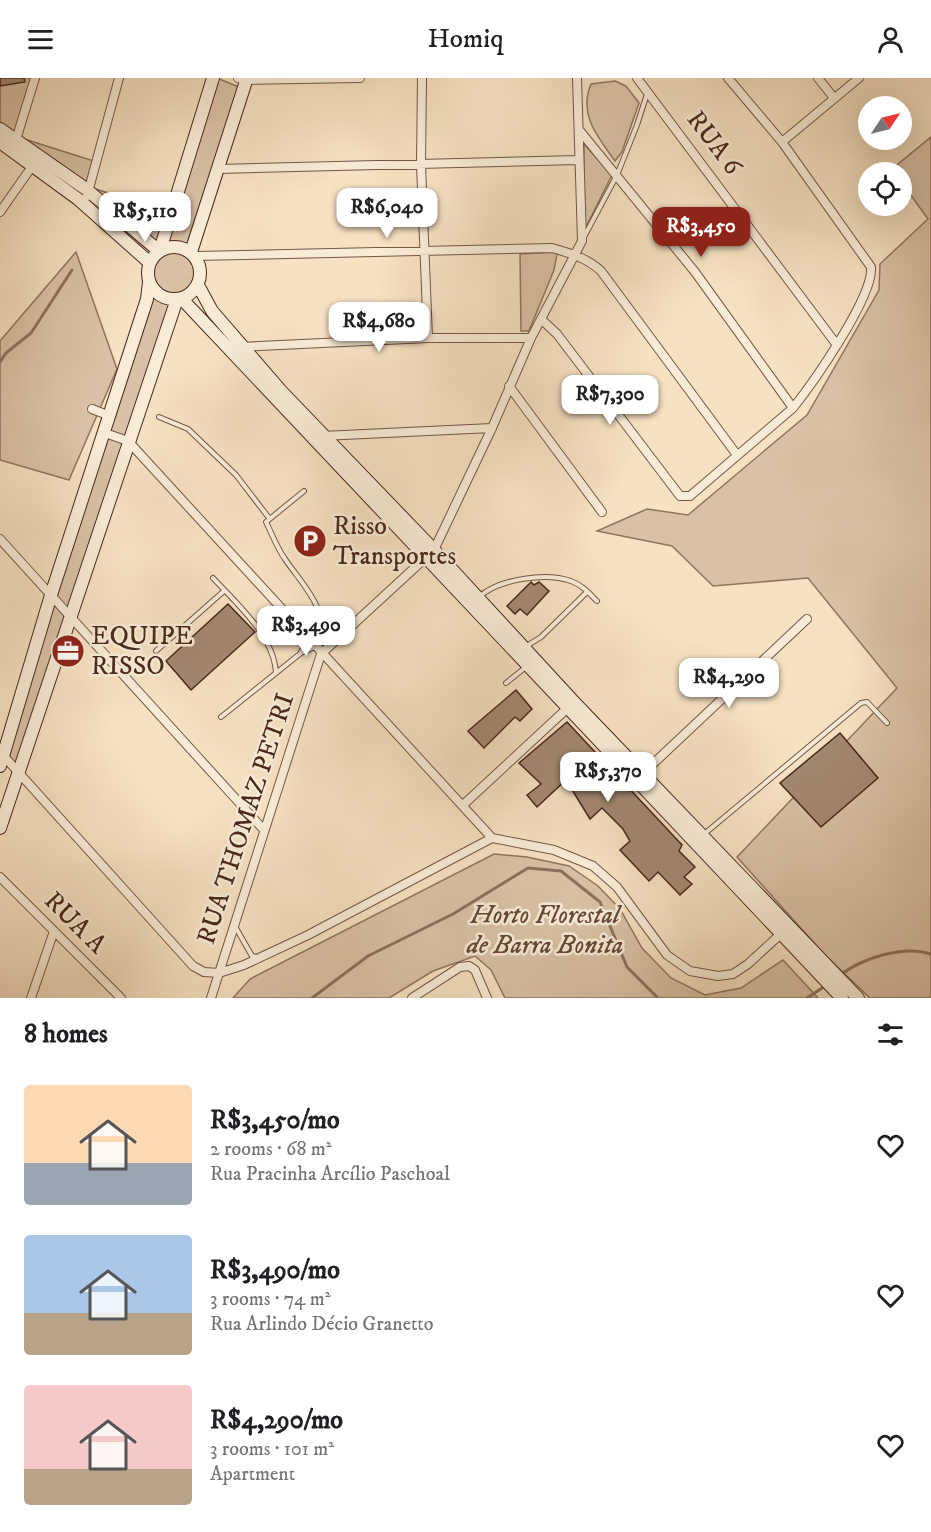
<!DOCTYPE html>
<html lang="en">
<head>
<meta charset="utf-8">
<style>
  :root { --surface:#fff; --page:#f2f2f2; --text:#202124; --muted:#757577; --accent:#8f2418 }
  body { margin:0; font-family:"IM FELL DW Pica",serif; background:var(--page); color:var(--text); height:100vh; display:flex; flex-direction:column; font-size:22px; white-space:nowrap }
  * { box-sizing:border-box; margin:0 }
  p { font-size:20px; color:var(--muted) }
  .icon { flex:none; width:33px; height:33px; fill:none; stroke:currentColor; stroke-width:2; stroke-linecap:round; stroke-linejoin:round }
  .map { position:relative; height:920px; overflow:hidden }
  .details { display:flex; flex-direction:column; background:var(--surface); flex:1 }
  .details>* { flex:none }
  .needle { width:39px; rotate:55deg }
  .buttons { position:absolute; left:858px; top:18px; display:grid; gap:12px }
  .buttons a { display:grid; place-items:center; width:54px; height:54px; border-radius:50%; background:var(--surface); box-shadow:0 6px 24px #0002; font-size:30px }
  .price { position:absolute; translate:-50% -51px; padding:0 14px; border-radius:12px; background:#fff; color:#222; font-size:20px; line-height:39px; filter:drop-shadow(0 2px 3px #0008) }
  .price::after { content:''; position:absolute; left:50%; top:36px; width:18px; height:14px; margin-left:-9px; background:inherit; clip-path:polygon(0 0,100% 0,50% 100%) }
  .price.active { background:var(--accent); color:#fff }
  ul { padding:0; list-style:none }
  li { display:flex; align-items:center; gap:18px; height:150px; padding:0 24px }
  li span { display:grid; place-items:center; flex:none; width:168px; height:120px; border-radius:6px; color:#555 }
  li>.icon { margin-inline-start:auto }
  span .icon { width:72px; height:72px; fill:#fffc; stroke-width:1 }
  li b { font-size:26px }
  h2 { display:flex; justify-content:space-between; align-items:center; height:72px; padding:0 24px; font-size:26px }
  header { display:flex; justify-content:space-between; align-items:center; height:78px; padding:0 24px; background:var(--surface); font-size:27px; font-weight:600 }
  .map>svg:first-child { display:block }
  .green { fill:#d9c1a5; stroke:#917460; stroke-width:1.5 }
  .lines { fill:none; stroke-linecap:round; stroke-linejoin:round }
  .stream { stroke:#8d715d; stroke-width:3 }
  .building { fill:#a38871; stroke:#49271a; stroke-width:1.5 }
  .lane-casing { stroke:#745644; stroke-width:6 }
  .street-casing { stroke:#745644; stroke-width:10 }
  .secondary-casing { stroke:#49271a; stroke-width:14 }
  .lane { stroke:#f9ecd7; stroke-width:4 }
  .street { stroke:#f9ecd7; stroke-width:8 }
  .secondary { stroke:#f9ecd7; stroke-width:12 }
  .labels { text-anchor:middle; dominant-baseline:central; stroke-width:5; stroke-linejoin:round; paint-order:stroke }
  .street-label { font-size:26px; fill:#49271a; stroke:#f9ecd7 }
  .poi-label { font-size:26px; fill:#49271a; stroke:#f9ecd7; text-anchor:start }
  .park-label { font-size:26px; font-style:italic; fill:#664636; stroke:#f9ecd7 }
</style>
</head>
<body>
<header><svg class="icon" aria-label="menu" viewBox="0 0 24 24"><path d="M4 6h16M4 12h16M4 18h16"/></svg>Homiq<svg class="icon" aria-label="person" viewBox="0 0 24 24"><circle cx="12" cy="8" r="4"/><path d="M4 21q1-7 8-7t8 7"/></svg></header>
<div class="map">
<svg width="931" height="920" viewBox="0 0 931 920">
  <rect width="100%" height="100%" fill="#f6e1c2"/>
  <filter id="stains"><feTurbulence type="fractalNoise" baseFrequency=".00333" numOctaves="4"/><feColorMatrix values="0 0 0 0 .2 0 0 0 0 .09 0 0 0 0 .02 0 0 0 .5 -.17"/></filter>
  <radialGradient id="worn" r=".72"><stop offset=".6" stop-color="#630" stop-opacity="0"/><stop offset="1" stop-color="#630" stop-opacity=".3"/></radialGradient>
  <!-- green -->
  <path class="green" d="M 0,0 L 31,0 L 17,60 L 0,49 Z
    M 217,0 L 239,9 L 186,169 L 164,168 Z
    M 615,3 L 626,8 L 639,25 L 622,74 L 615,83 C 598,59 578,37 591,6 Z
    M 931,59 L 931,920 L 870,920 L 825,877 L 737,779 L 897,610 L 808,500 L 713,508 L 672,468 L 597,453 L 647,431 L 688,437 L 807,337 L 879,212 L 880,186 L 928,141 L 902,105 L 902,94 L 894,94 L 892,91 Z
    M 21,60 L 97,84 L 89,112 Z
    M 584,66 L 612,97 L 583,155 Z
    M 93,110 L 166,134 L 156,166 Z
    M151 194a24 24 0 1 1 48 0a24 24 0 1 1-48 0Z
    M 76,174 L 117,291 L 69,402 L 0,382 L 0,263 Z
    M 554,174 L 557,176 L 554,192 L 529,253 L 521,253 L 520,176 Z
    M 150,213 L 172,226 L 128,362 L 106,355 Z
    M 105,356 L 127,364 L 70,535 L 52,517 Z
    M 52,519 L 69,537 L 18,695 L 4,680 Z
    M 494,776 L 527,779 L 569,788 L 598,808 L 620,831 L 642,870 L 671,900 L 705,917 L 741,910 L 783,882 L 818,920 L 505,920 L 491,892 L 475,878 L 433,893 L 389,920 L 233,920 L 250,901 Z"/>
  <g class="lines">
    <!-- stream -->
    <path class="stream" d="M 0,284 L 6,275 L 31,255 L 72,192
      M 840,897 C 863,880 903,867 931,876
      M 312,920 L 368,878 L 453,836 L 528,790 L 561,793 L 600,824 L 627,889 L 658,920
      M 807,920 L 825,908"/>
  </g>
  <!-- building -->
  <path class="building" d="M 0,0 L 24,0 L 25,4 L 0,8 Z
    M 531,504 L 534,507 L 539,504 L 549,513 L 527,537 L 520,531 L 515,536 L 507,528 Z
    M 228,526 L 255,554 L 191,612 L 166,583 Z
    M 516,612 L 532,631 L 520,643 L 515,639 L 484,670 L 468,653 Z
    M 567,644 L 682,767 L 679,773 L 695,789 L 684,799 L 692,806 L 680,817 L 658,794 L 649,803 L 620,772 L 630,763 L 623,751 L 602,730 L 590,741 L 566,702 L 537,729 L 527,717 L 541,706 L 519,685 Z
    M 840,655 L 878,700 L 821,749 L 780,705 Z"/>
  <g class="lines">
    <defs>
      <path id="lane" d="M 584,159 L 617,97 L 637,47 L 647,16
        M 159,339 L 188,351 L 236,397 L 269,440
        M 304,413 L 266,444 C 272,456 277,470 285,481 C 300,504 337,539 313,566
        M 213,500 C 237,526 274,558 276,595
        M 479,519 C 499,501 546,494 571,503 C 582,507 589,515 597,523
        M 525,569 L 541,559 L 587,514
        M 156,573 L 224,513
        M 301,574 L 308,562
        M 506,605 L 526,589
        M 221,639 L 301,575 L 315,569
        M 703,757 L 861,625 L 867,624 L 887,645
        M 236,850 L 252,878 L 257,879"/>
      <path id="street" d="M 238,0 L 246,2 L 360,0
        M 422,0 L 421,87 L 428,260
        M 637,0 L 837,267
        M 818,0 L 834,20
        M 580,53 L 695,194 L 793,330
        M 782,64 L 859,0
        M 15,65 L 35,0
        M 218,91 L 578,82
        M 87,118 L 119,0
        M 0,134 L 33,87
        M 195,178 L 552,170 C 570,175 587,180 601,193 L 737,377
        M 541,241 L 557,256 L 680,418 L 690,418 L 793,330 C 813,305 874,218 871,189 L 782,64 L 728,0
        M 238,269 L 428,260 L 531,260
        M 509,308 L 602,434
        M 92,331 L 110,338
        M 105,355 L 128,363 L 492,760
        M 322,358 L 492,350
        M 0,461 L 264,752
        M 1,675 L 193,888 L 204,894 L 219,895 L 244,887 L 308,857 L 492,760 L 554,772 L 593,788 L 617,809 L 667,877 L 690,893 L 718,898 L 733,896 L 748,886 L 784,853
        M 639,699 L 807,541
        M 463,727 L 572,626
        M 0,799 L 121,920
        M 31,920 L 54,853
        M 211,920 L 321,576 L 434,472 L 492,350 L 531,260 L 582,163 L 577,0
        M 412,920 L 460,889 L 469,888 L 475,892 L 487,920"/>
      <path id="secondary" d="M 0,51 L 86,111 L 159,173
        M 0,64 L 78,121 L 150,185
        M148 195a26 26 0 1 1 52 0a26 26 0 1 1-52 0Z
        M 160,172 L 213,0
        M 191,174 L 247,0
        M 198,207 L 212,233 L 281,313 L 434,472 L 574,624 L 858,920
        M 181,220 L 842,920
        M 0,688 L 51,517 L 147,221 L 149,204
        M 0,750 L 177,221"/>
    </defs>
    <!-- lane casing -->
    <use href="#lane" class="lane-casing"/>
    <!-- street casing -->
    <use href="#street" class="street-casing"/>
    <!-- secondary casing -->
    <use href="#secondary" class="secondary-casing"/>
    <!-- lane -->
    <use href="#lane" class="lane"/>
    <!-- street -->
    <use href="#street" class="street"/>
    <!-- secondary -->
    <use href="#secondary" class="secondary"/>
  </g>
  <!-- icons -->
  <defs>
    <symbol id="parking-disc" viewBox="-11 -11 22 22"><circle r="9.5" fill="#8f2418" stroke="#f9ecd7"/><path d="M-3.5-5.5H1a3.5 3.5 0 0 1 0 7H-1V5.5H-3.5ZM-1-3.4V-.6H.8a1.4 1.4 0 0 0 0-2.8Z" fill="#fff"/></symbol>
    <symbol id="office-disc" viewBox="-11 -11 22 22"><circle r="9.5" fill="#8f2418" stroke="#f9ecd7"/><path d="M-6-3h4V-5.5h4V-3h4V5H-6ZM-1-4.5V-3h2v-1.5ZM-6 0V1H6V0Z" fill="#fff"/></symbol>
  </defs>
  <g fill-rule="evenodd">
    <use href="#parking-disc" x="291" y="444" width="38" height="38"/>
    <use href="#office-disc" x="49" y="554" width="38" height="38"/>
  </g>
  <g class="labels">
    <!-- street labels -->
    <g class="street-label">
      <text transform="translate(714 65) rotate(53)">RUA 6</text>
      <text transform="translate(246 741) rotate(-72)">RUA THOMAZ PETRI</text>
      <text transform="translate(75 845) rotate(45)">RUA A</text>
    </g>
    <!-- poi labels -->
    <g class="poi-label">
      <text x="333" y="448">Risso<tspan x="333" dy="30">Transportes</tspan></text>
      <text x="91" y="558">EQUIPE<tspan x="91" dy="30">RISSO</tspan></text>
    </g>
    <!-- park labels -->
    <g class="park-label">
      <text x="545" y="837">Horto Florestal<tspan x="545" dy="30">de Barra Bonita</tspan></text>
    </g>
  </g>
  <rect width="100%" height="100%" filter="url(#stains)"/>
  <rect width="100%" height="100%" fill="url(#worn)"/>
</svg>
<div class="buttons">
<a><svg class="needle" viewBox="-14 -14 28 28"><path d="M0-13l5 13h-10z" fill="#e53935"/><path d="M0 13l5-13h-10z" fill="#757577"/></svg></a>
<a><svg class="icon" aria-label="locate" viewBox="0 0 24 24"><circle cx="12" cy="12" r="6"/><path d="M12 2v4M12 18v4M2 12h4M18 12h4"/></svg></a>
</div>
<b class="price" style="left:387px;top:161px">R$6,040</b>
<b class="price" style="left:145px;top:165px">R$5,110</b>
<b class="price active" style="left:701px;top:180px">R$3,450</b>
<b class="price" style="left:379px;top:275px">R$4,680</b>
<b class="price" style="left:610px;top:348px">R$7,300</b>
<b class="price" style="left:306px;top:579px">R$3,490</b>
<b class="price" style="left:729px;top:631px">R$4,290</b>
<b class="price" style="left:608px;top:725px">R$5,370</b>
</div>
<section class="details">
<h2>8 homes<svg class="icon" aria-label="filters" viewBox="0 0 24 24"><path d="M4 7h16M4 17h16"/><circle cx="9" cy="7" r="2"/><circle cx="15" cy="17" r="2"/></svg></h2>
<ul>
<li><span style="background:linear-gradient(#ffd9b3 65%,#9aa5b1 0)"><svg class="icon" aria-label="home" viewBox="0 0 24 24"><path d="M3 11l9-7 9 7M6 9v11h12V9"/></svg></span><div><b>R$3,450/mo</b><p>2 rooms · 68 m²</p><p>Rua Pracinha Arcílio Paschoal</p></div><svg class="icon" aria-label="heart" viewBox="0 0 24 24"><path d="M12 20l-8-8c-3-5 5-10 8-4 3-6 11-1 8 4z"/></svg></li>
<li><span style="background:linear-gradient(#a9c7e8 65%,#b9a48a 0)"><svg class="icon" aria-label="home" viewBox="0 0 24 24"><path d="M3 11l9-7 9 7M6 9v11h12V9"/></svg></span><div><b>R$3,490/mo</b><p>3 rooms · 74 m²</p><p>Rua Arlindo Décio Granetto</p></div><svg class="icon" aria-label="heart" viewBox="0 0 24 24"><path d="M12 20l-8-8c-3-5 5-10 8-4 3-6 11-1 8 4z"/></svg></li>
<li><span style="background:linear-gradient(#f6c9c9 70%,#b9a48a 0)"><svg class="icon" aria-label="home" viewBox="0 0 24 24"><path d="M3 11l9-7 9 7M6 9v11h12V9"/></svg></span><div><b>R$4,290/mo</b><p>3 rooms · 101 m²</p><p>Apartment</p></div><svg class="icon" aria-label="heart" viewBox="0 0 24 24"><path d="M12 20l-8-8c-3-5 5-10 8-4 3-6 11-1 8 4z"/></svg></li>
</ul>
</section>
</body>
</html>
